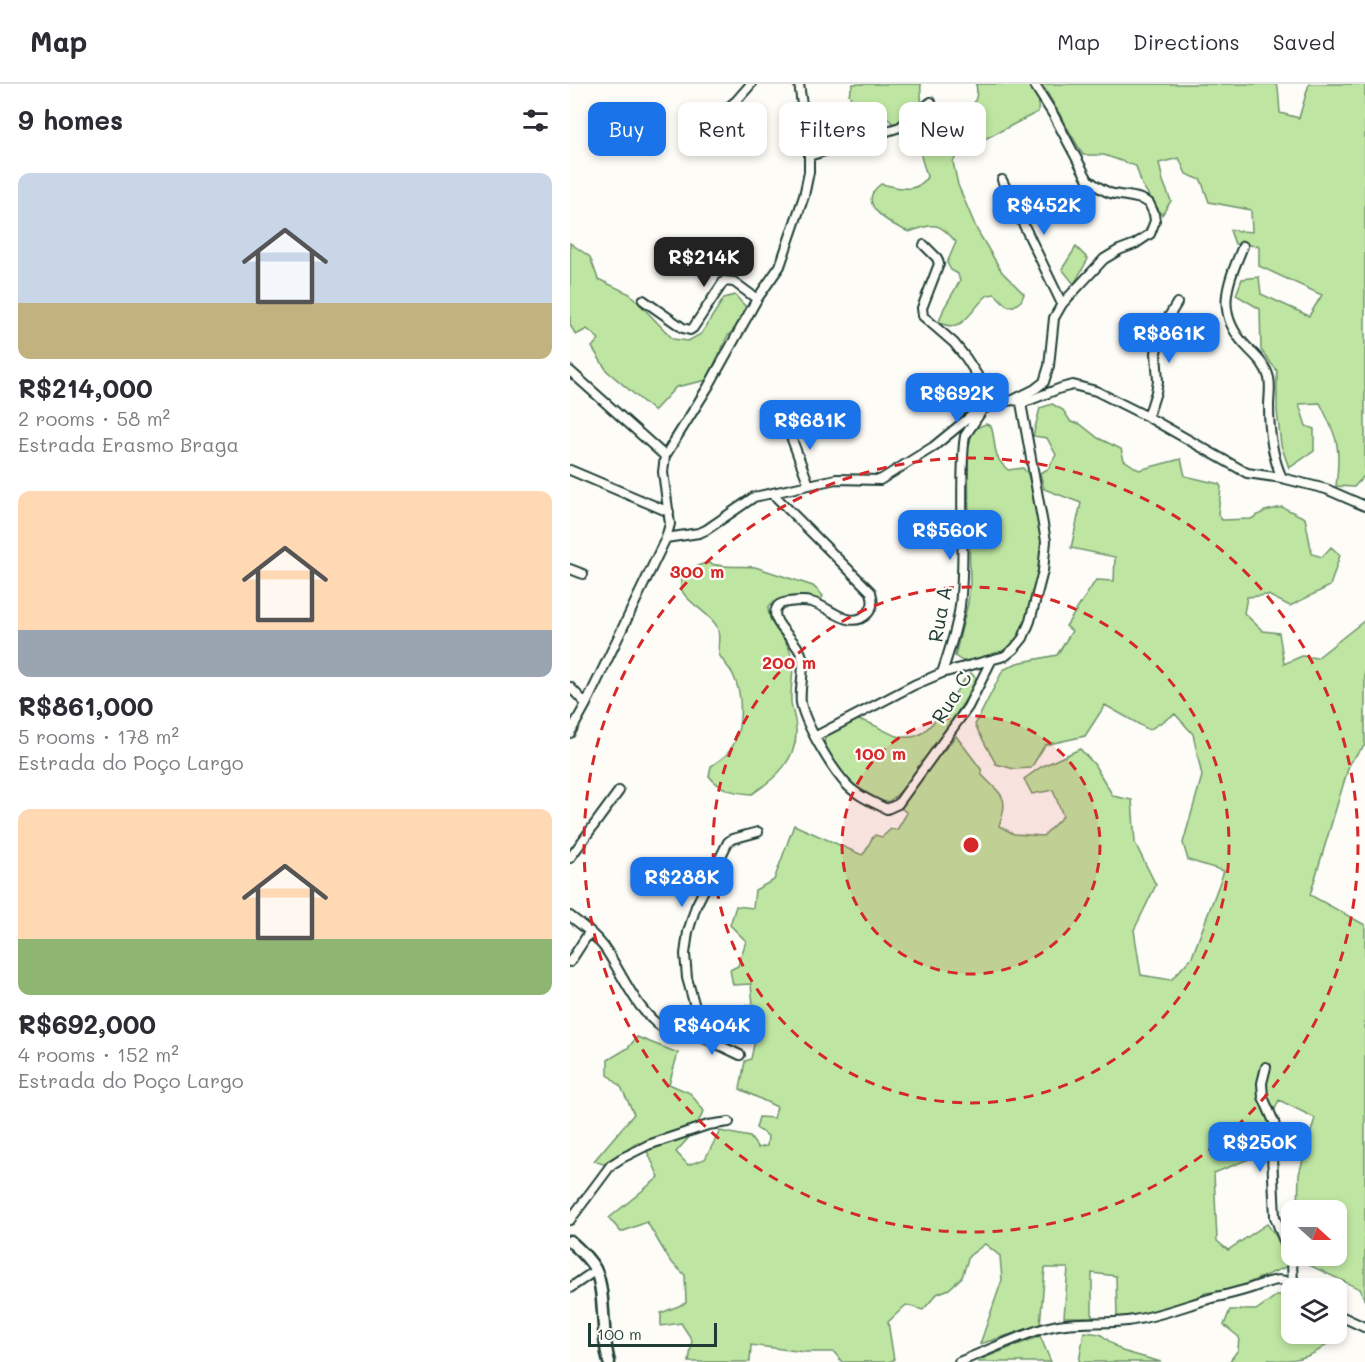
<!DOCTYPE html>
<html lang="en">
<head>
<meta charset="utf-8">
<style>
  :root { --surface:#fff; --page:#f7f7f7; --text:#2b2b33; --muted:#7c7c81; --line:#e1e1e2; --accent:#1a73e8 }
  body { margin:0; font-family:Mali,sans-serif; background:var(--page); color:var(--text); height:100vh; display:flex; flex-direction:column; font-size:22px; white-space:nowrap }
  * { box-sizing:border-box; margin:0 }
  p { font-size:20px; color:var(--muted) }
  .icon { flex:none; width:33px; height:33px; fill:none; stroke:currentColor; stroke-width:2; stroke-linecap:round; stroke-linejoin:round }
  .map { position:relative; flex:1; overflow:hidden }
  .side { display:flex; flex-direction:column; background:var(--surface); width:570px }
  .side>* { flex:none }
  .top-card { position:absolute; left:18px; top:18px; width:570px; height:54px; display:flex; gap:12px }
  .needle { width:39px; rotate:111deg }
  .tools { position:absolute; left:711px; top:1116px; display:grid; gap:12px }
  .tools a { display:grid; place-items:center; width:66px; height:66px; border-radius:12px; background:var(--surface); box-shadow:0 3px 9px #0003; font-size:30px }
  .scale { position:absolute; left:18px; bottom:15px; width:129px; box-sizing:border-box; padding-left:6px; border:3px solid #1f3d34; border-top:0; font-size:16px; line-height:21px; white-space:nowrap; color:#1f3d34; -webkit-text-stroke:4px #fdfcf7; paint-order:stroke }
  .price { position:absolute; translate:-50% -51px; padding:0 14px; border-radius:12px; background:var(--accent); color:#fff; font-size:20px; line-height:39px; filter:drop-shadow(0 2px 3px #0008) }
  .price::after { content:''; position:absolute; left:50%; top:36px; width:18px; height:14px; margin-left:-9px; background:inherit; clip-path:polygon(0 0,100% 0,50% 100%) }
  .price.selected { background:#222; color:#fff }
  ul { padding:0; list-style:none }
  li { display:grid; align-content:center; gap:12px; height:318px; padding:0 18px }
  li span { display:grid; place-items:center; height:186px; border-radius:12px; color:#555 }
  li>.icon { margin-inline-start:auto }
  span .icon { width:108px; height:108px; fill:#fffc; stroke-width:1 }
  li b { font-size:26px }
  h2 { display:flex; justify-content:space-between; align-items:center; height:72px; padding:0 18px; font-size:26px }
  .tag { padding:0 21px; border-radius:12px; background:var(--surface); box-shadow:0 3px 9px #0003; font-size:21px; line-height:54px }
  .tag.selected { background:var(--accent); color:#fff }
  header { display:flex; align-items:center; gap:36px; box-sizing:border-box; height:84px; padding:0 30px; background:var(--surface); border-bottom:2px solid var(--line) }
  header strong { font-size:28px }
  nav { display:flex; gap:33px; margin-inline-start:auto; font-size:21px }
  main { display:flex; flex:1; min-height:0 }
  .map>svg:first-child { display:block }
  .green { fill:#bee6a2; stroke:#6e926b; stroke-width:1.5 }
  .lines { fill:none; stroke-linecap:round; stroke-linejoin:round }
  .street-casing { stroke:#1f3d34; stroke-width:12 }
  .secondary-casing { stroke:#1f3d34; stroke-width:15 }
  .street { stroke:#fdfcf7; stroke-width:8 }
  .secondary { stroke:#fdfcf7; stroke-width:10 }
  .ring { fill:none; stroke:#d62828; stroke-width:3; stroke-dasharray:10 8 }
  .labels { text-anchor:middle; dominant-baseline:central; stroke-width:4.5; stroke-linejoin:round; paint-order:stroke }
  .street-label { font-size:20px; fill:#1f3d34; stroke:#fdfcf7 }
  .centre { fill:#d62828; stroke:#fdfcf7; stroke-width:3 }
  .ring-label { font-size:18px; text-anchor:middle; font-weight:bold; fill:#d62828; stroke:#fdfcf7; stroke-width:4.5; stroke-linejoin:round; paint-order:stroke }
</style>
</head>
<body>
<header>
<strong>Map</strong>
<nav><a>Map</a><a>Directions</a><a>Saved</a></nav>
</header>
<main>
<section class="side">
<h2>9 homes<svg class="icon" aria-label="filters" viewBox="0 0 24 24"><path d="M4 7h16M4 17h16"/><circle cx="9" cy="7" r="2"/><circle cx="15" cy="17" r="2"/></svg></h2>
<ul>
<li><span style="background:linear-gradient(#c9d6e8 70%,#c2b280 0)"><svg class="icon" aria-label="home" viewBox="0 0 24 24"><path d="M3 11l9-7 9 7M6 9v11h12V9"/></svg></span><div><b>R$214,000</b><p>2 rooms · 58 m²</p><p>Estrada Erasmo Braga</p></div></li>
<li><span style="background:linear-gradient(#ffd9b3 75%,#9aa5b1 0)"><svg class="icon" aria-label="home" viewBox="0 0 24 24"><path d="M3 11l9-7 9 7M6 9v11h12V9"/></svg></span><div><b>R$861,000</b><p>5 rooms · 178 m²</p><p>Estrada do Poço Largo</p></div></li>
<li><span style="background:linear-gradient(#ffd9b3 70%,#8fb573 0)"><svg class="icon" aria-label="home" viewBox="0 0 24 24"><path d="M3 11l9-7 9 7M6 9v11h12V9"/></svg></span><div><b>R$692,000</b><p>4 rooms · 152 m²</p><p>Estrada do Poço Largo</p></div></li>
</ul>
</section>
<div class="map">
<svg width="795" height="1278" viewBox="0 0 795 1278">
  <rect width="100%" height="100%" fill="#fdfcf7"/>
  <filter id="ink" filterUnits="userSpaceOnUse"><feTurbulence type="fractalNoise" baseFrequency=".0167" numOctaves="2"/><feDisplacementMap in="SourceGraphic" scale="12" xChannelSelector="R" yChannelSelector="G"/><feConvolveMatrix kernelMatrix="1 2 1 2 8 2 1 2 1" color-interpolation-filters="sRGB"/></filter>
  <g filter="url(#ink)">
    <!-- green -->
    <path class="green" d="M 283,0 L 351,0 C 349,14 359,43 339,46 C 334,47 328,45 325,42 C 322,39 319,35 315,32 C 295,31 287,30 279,10 Z
      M 406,0 L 459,0 L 469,13 L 468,28 L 393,66 L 387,71 L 383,78 L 388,101 L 407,146 L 432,188 L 454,210 L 451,217 L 444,222 L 437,222 L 425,210 L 418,211 C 401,224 394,252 369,238 L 374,224 L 390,197 L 388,190 L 381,186 L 377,179 L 386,158 C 367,136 364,140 339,148 C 322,141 283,120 311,100 C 328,103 346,111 357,93 C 356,86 352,79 351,71 C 349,29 415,42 406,0 Z
      M 472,0 L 704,0 L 708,3 L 710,29 L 729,34 L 739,0 L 795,0 L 795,391 L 784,403 L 766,402 C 771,362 768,355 750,319 L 729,320 L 736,342 L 744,345 L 744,367 L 719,384 L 711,361 L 707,327 L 707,287 L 691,266 L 690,225 L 666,211 L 672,195 L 689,193 L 691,210 L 739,232 L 752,211 L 689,182 L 689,162 L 665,160 L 660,146 L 682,148 L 681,126 L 639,118 L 631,96 L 616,90 L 609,74 L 589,79 L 593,97 L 601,117 L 592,131 L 572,101 L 566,82 L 534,71 L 513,71 Z
      M 0,159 L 20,173 L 28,195 L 60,210 L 103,255 L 118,257 L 131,250 L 154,214 L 165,211 L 176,223 L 176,232 L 157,253 L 137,296 L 106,303 L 84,327 L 37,287 L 22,263 L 29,255 L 17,245 L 6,251 L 0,241 Z
      M 506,163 L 518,175 L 504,200 L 492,185 Z
      M 482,320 L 493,326 L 501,338 L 510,340 L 528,354 L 551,365 L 554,376 L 569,386 L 611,375 L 615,392 L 649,400 L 651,403 L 648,430 L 652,436 L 681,435 L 695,427 L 712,423 L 735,434 L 742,470 L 752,473 L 761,463 L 770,471 L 760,502 L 720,522 L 698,511 L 677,513 L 674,529 L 693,547 L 709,549 L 714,580 L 732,572 L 747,574 L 795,536 L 795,661 L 780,678 L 740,811 L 795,841 L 795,1217 L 790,1205 L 739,1181 L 735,1172 L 766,1172 L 766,1126 L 728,1126 L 729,1090 L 745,1034 L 709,1016 L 684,1073 L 644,1089 L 647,1157 L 658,1166 L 697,1140 L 713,1161 L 718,1182 L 664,1205 L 635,1209 L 604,1225 L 547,1234 L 546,1192 L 522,1189 L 522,1233 L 494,1233 L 498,1184 L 475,1184 L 470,1241 L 410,1260 L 432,1196 L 430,1172 L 415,1160 L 399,1172 L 392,1193 L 379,1205 L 367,1210 L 353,1226 L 336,1221 L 318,1238 L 324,1276 L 318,1278 L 272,1278 L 264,1268 L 234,1268 L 181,1261 L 180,1278 L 119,1278 L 122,1256 L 111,1239 L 91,1242 L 91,1229 L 116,1219 L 115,1191 L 100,1177 L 77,1138 L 51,1148 L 39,1134 L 89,1093 L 78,1069 L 68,1058 L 36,1081 L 24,1077 L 64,1030 L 51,1003 L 38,991 L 38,976 L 58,964 L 67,953 L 108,969 L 99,1000 L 120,1009 L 134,1027 L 121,1051 L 106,1068 L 118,1081 L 135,1075 L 150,1047 L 180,1053 L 188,1064 L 197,1062 L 198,1052 L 186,1044 L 189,1033 L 204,1034 L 207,1023 L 170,1005 L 175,977 L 181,975 L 186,951 L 168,945 L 169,922 L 183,921 L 181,900 L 163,901 L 160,886 L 168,882 L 176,857 L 160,841 L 166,822 L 183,824 L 185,806 L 204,796 L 224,741 L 292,771 C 299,766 298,757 305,751 L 312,753 L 321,745 L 327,746 L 337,729 L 327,721 L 386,652 L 411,685 L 412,691 C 432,712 440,712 429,742 L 444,750 L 473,752 L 493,732 L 483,706 L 462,710 L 454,695 L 471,683 L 510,665 L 524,680 L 543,712 L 562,716 L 565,759 L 586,801 L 564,846 L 571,891 L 601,896 L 622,873 L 654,787 L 618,776 L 613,759 L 632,692 L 623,650 L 605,630 L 579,646 L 535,621 L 515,652 L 475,661 L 461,684 L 444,685 L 426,680 L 405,641 L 433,586 L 447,579 L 487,571 L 502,547 L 496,542 L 526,496 L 544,497 L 545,473 L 501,464 L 511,419 L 474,405 L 470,389 L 478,385 L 486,371 L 477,354 L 463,352 L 470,324 Z
      M 416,340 L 421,342 C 427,360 421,372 438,386 L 453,384 L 458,390 C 462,406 469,423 471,440 C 474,468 462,550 437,567 C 424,575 406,575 392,577 L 385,572 L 398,519 L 400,500 L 398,368 C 400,355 401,344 416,340 Z
      M 139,479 C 155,485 169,481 185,483 L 243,502 L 253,512 L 251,516 C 234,512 212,510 198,523 C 198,542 215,551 220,567 C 226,585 220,600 221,618 C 222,627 226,636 226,645 C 228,675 205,695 182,710 C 165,709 150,706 139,692 L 141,682 C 147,678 152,675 156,671 C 173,654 174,614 164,593 C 161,584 152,578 149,570 C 147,561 151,552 147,543 C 140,526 97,511 115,491 C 121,483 130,480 139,479 Z
      M 401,589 L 408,596 C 395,616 335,711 319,717 C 315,718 309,719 305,718 C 289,714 281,701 271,689 C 254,668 242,650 277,638 C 303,629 318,660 346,652 C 362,647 386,607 396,593 Z
      M 718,1209 L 721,1213 L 722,1250 L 753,1250 L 758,1259 C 742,1275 721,1278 698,1276 L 696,1278 L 659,1278 L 668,1266 L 669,1253 L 654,1241 L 660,1226 L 686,1226 L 706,1212 Z
      M 514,1248 L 530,1250 L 552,1267 L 591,1278 L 509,1278 Z
      M 470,1252 L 481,1278 L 409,1278 L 409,1276 Z"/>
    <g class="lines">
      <defs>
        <path id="street" d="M 144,36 L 167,16 L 181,0
          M 239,72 L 330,43 L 361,18
          M 432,96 L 492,220
          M 354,161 L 367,174 L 369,180 L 352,224 L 353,232 L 384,259 L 396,274 L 425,319
          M 673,162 C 658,199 644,227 675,261 C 684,271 696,280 699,294 C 701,303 699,313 699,322 C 699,347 702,372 712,394
          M 73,216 L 113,244 L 120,246 L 123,244 L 154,197 L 164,198 L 187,215
          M 0,287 L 95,372
          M 443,316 L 465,305 L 474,298 L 479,282 L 484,234 L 492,220 L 534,175 L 549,166 L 565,160 L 580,150 L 585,137 L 584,130 L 579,119 C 567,111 554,113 540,109 C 532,106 525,101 518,96 L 483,30 L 464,0
          M 578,333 L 586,308 L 588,297 L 586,269 L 590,247 L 607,219
          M 217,342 L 239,401
          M 0,386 L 99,428
          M 203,410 L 301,508 C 303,516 304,522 298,529 C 280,548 260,522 241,518 C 234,516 226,517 218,518 C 214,519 209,519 207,523 C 197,538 229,557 232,573 C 235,588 229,604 231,619 C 235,640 262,686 278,702 C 288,712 304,719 317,725 L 328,720 L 398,623 L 421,577
          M 96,454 L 129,449 L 136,446 L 184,413 L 266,395 L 310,396 L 363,363 L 401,332 L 425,319 L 443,316 L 455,318 L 491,304 L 503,301 L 526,307 L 578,333 L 677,389 L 712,394 L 756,405 L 795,422
          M 0,485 L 13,490
          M 372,589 C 379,567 387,545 390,522 C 396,468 389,413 394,359 L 395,352 L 411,328
          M 0,603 L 16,620
          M 0,649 L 16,620 L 96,454 L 100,440 L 93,388 L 95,372 L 138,303 L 187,215 L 210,182 L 234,112 L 239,88 L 239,68 L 229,0
          M 246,652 L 344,601 L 372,589 L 435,572 L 444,565 L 453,554 L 460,537 L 473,487 L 476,457 L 451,319
          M 0,774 L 49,707
          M 0,832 C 13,842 24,850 34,863 C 55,893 68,934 102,949 C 111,952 116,954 124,949
          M 0,878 L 20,847
          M 124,949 L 129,937 L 117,894 L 115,870 L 118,848 L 126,822 L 158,758 L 162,755 L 188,748
          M 124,949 L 170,971
          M 696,983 L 692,999 L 693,1013 L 704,1038 L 706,1046 L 702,1072 L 705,1133 L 722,1179 L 723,1199
          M 0,1136 L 41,1081 L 52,1074 L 78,1061 L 138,1041 L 159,1038
          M 0,1204 L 26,1186
          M 766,1230 L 794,1243
          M 389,1278 C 417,1267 446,1253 475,1244 C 501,1236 530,1240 557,1237 C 588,1233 616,1221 646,1213 C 657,1211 667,1208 678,1205 C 697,1199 711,1189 729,1204"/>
        <path id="secondary" d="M 0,1157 C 9,1165 19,1174 25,1185 C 36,1206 31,1252 39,1278"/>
      </defs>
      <!-- street casing -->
      <use href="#street" class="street-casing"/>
      <!-- secondary casing -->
      <use href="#secondary" class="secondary-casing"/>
      <!-- street -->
      <use href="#street" class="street"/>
      <!-- secondary -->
      <use href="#secondary" class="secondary"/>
    </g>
  </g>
  <!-- distance rings -->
  <circle cx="401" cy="761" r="129" fill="#d62828" fill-opacity=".12"/>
  <g class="ring">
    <circle cx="401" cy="761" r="129"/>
    <circle cx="401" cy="761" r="258"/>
    <circle cx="401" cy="761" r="387"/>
  </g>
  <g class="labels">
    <!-- street labels -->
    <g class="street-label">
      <text transform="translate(369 530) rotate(-80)">Rua A</text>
      <text transform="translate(381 613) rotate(-58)">Rua C</text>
    </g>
  </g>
  <circle cx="401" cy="761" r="9" class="centre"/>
  <g class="ring-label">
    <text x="127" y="494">300 m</text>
    <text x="219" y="585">200 m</text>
    <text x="310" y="676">100 m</text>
  </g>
</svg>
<div class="tools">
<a><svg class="needle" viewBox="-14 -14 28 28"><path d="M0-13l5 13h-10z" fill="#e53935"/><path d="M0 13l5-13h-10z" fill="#7c7c81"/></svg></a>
<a><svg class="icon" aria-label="layers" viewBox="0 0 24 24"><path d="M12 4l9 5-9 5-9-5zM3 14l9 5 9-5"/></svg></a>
</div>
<div class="scale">100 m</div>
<b class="price" style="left:474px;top:152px">R$452K</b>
<b class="price selected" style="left:134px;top:204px">R$214K</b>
<b class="price" style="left:599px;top:280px">R$861K</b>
<b class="price" style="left:387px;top:340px">R$692K</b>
<b class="price" style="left:240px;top:367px">R$681K</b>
<b class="price" style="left:380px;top:477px">R$560K</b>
<b class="price" style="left:112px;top:824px">R$288K</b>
<b class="price" style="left:142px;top:972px">R$404K</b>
<b class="price" style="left:690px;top:1089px">R$250K</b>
<div class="top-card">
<a class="tag selected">Buy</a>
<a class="tag">Rent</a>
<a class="tag">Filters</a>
<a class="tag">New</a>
</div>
</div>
</main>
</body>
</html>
